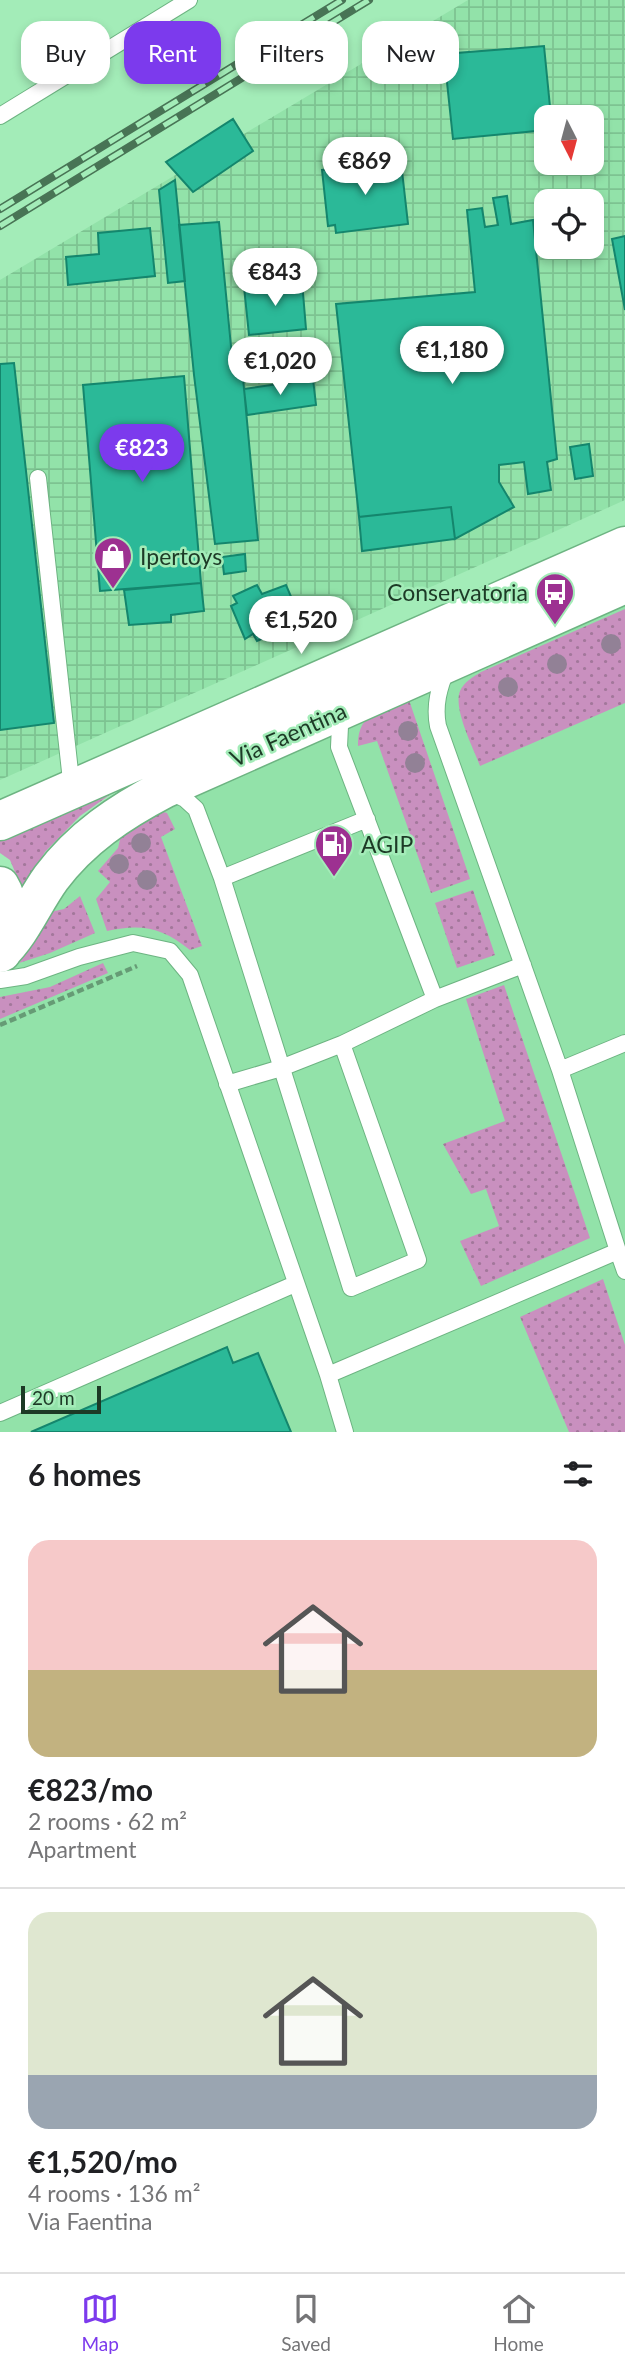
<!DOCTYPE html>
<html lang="en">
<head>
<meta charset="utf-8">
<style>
  :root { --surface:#fff; --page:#f6f6f6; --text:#202124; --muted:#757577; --line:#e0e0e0; --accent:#7c3aed }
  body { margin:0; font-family:Lato,sans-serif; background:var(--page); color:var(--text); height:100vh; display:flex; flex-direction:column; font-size:26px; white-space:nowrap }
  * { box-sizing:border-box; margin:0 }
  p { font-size:23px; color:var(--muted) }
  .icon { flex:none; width:38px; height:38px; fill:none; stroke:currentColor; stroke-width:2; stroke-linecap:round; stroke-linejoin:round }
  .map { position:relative; height:1432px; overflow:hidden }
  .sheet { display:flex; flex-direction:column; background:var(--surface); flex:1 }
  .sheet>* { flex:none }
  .hud { position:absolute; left:21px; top:21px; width:584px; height:63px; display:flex; gap:14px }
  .needle { width:46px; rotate:174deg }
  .fabs { position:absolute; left:534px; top:105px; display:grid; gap:14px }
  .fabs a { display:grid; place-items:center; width:70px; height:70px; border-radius:14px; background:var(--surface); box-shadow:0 4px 10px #0003; font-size:35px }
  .scale { position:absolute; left:21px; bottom:18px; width:80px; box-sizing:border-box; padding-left:7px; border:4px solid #1d3a26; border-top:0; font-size:19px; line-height:24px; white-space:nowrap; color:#1d3a26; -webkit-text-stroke:5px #a3ecb8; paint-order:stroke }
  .price { position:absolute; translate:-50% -60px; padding:0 16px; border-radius:24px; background:#fff; color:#222; font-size:23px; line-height:46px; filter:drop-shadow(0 2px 4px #0008) }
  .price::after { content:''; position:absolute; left:50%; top:42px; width:21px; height:16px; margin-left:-10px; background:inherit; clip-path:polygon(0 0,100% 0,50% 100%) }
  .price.selected { background:var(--accent); color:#fff }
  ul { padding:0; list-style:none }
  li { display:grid; align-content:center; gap:14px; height:371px; padding:0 28px }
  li+li { border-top:2px solid var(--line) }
  li span { display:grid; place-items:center; height:217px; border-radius:21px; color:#555 }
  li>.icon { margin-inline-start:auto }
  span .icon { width:126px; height:126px; fill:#fffc; stroke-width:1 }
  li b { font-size:30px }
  h2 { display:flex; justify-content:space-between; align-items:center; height:84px; padding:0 28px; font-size:30px }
  .pill { padding:0 24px; border-radius:21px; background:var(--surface); box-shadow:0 4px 10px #0003; font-size:24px; line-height:63px }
  .pill.selected { background:var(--accent); color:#fff }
  .menu { display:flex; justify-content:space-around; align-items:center; height:98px; border-top:2px solid var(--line); background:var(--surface); font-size:19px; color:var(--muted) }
  .menu a { display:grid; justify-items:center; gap:4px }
  .menu .selected { color:var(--accent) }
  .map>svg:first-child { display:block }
  .built { fill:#92e2a9 }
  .industrial { fill:url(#industrial-grid); fill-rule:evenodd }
  .grass { fill:url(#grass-dots) }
  .building { fill:#2bb998; stroke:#14866d; stroke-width:2 }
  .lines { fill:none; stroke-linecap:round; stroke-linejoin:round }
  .lane-casing { stroke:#6db482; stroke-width:18 }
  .secondary-casing { stroke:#6db482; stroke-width:41 }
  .path { stroke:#669b75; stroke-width:4.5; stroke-dasharray:7 3.5; stroke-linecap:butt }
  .lane { stroke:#fff; stroke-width:16 }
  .secondary { stroke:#fff; stroke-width:38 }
  .rail-casing { stroke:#487455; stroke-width:8 }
  .rail { stroke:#a3ecb8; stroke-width:5; stroke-dasharray:16; stroke-linecap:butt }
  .tree { fill:#928196 }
  .labels { text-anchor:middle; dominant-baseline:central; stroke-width:5; stroke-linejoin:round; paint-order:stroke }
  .poi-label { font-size:23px; fill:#1d3a26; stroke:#a3ecb8; text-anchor:start }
  .street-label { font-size:23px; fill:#1d3a26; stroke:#a3ecb8 }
</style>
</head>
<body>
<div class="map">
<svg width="625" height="1432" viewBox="0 0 625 1432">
  <defs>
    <pattern id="industrial-grid" width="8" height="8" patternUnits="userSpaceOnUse" patternTransform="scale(1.75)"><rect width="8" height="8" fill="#92e2a9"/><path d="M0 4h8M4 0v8" fill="none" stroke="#7dc391"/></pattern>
    <pattern id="grass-dots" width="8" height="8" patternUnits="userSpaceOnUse" patternTransform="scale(1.75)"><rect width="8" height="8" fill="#c990bf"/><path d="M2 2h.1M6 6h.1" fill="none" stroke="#a3779b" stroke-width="1.8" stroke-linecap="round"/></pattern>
  </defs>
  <rect width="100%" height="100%" fill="#a3ecb8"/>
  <!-- built -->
  <path class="built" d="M 625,600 L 625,1432 L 0,1432 L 0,973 L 6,970 L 77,866 L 160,800 Z"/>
  <!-- industrial -->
  <path class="industrial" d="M 468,0 L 625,0 L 625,500 L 0,780 L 0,280 ZM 546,117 L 592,117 L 592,163 L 546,163 ZM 546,201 L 592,201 L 592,247 L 546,247 Z"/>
  <!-- grass -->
  <path class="grass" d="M 625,609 L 625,703 L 480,766 C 473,747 453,709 460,691 C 464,682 473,677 481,672 Z
    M 408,697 L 470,879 L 431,893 L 377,741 L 358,746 C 357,713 383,708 408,697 Z
    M 118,789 L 80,816 L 45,852 L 23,891 L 10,860 L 0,853 L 0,839 Z
    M 153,809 L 167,813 L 175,829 L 161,837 L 202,946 L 190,950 C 163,928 142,923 107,931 L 96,899 L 110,882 L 98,871 L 118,848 L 122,831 Z
    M 473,890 L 495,955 L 457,968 L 435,903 Z
    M 80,896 L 95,933 L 50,953 L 19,963 L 39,936 L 46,913 L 64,909 Z
    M 103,963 L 108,973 L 0,1019 L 0,997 L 50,987 Z
    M 504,985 L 590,1238 L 481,1286 L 460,1241 L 499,1226 L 486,1189 L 471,1194 L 443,1144 L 505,1121 L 466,999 Z
    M 603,1279 L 625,1345 L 625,1432 L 569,1432 L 520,1317 Z"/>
  <!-- building -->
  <path class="building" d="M 544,46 L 551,117 L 546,117 L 546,130 L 453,139 L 444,54 Z
    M 233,119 L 253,151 L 193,192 L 166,162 Z
    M 401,162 L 408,224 L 336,233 L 335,225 L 328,226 L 322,170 Z
    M 175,180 L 185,281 L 168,283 L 159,190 Z
    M 507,196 L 511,224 L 533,220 L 557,459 L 547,462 L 551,490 L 528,494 L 524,462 L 499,465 L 499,482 L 514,507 L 455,539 L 451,507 L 359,517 L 336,304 L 475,292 L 467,210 L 482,208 L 485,227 L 498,225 L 493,198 Z
    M 219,222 L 233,367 L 242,367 L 258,540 L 215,544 L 194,375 L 179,225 Z
    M 150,228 L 155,276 L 68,285 L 66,257 L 99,254 L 98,233 Z
    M 625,236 L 625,310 L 612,239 Z
    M 261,268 L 263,285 L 244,287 L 241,271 Z
    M 302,281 L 306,329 L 249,335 L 244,287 Z
    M 14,363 L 54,723 L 0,730 L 0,364 Z
    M 184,376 L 201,583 L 100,591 L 83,385 Z
    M 313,379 L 316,405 L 247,415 L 244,389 Z
    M 589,444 L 593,476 L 575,479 L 570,447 Z
    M 451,507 L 455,539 L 362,551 L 359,517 Z
    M 245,554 L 246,571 L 224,574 L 222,557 Z
    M 201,583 L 204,611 L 171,615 L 171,622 L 129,625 L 124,590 Z
    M 257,585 L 262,594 L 286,585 L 302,622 L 257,641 L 253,634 L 245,639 L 231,606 L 237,603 L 233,596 Z
    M 227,1347 L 233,1363 L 258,1353 L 291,1432 L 31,1432 Z"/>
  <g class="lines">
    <defs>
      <path id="lane" d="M 0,116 L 189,0
        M 38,478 L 72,790
        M 346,712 L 340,726 L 339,747 L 435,999
        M 169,791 L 185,799 L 196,809 L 222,878 L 351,1288 L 418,1260 L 342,1044
        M 222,878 L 367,819
        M 0,980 L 26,976 L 79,957 L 133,943 L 170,951 L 190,975 L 328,1375 L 618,1251 L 560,1070 L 438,726 C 434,705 439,688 447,668
        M 560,1070 L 625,1043
        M 227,1084 L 281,1068 L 342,1044 L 435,999 L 523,965
        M 618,1251 L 625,1271
        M 328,1375 L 345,1432
        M 0,1413 L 295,1284"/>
      <path id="secondary" d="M 0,821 L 625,546
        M 0,886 C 13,907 6,928 2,952
        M 0,953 C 22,932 33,903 51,878 C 81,838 120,812 164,789 L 625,584"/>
    </defs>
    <!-- lane casing -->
    <use href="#lane" class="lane-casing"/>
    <!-- secondary casing -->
    <use href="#secondary" class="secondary-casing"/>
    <!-- path -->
    <path class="path" d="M 0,1025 L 137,966"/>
    <!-- lane -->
    <use href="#lane" class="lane"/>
    <!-- secondary -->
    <use href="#secondary" class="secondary"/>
    <defs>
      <path id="rail" d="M 0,209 L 342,0
        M 0,226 L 369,0"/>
    </defs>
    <!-- rail casing -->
    <use href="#rail" class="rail-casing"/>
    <!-- rail -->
    <use href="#rail" class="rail"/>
  </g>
  <!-- trees -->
  <g class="tree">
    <circle cx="611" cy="644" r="10"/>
    <circle cx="557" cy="664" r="10"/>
    <circle cx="508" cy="687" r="10"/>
    <circle cx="408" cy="731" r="10"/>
    <circle cx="415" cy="763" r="10"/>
    <circle cx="141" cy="843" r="10"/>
    <circle cx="119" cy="864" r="10"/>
    <circle cx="147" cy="880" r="10"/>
  </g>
  <!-- icons -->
  <defs>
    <symbol id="shop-pin" viewBox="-11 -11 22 30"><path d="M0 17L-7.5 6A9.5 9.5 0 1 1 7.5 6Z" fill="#9d3191" stroke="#a3ecb8"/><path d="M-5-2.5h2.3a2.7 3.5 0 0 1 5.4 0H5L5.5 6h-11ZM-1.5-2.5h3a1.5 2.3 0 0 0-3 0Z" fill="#fff"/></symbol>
    <symbol id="bus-pin" viewBox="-11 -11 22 30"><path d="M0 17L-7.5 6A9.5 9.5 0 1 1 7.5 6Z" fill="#9d3191" stroke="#a3ecb8"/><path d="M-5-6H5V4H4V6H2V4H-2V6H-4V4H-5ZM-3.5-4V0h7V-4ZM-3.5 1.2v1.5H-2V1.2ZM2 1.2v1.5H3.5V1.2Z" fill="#fff"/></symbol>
    <symbol id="fuel-pin" viewBox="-11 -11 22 30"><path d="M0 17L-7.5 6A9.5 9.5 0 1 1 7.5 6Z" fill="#9d3191" stroke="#a3ecb8"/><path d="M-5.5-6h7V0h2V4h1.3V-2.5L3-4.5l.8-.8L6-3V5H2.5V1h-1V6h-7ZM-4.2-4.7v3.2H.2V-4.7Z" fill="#fff"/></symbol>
  </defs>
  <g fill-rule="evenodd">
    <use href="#shop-pin" x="91" y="534" width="44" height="60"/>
    <use href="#bus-pin" x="533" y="570" width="44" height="60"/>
    <use href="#fuel-pin" x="312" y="822" width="44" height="60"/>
  </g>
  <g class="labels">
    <!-- poi labels -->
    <g class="poi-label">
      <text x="140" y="556">Ipertoys</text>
      <text x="528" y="592" text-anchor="end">Conservatoria</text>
      <text x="361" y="844">AGIP</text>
    </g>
    <!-- street labels -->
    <g class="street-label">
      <text transform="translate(288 734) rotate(-24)">Via Faentina</text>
    </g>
  </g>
</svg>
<div class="fabs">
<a><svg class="needle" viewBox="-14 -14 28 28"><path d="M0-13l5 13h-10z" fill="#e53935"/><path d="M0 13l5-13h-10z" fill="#757577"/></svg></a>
<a><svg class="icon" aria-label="locate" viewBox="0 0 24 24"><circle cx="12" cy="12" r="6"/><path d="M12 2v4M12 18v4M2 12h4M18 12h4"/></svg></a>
</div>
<div class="scale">20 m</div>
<b class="price" style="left:365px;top:197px">€869</b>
<b class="price" style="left:275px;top:308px">€843</b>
<b class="price" style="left:452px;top:386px">€1,180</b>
<b class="price" style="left:280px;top:397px">€1,020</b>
<b class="price selected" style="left:142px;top:484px">€823</b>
<b class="price" style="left:301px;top:656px">€1,520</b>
<div class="hud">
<a class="pill">Buy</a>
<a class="pill selected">Rent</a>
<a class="pill">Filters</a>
<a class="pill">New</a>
</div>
</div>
<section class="sheet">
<h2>6 homes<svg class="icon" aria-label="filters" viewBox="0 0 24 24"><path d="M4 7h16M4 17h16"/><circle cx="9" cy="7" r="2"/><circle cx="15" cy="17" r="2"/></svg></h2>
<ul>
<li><span style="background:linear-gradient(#f6c9c9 60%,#c2b280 0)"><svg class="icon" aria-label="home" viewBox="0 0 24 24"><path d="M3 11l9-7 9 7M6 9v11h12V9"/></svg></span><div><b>€823/mo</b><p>2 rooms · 62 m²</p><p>Apartment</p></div></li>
<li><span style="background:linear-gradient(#dfe7d0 75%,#9aa5b1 0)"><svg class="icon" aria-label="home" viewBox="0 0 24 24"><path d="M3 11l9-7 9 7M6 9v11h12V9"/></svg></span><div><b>€1,520/mo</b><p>4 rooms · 136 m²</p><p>Via Faentina</p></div></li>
</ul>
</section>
<nav class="menu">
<a class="selected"><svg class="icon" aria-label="map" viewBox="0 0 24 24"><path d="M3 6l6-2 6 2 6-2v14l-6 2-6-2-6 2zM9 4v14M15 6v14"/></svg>Map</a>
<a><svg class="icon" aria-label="saved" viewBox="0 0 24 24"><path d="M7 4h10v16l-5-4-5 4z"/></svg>Saved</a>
<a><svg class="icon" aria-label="home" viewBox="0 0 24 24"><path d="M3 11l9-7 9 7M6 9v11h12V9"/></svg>Home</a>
</nav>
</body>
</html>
